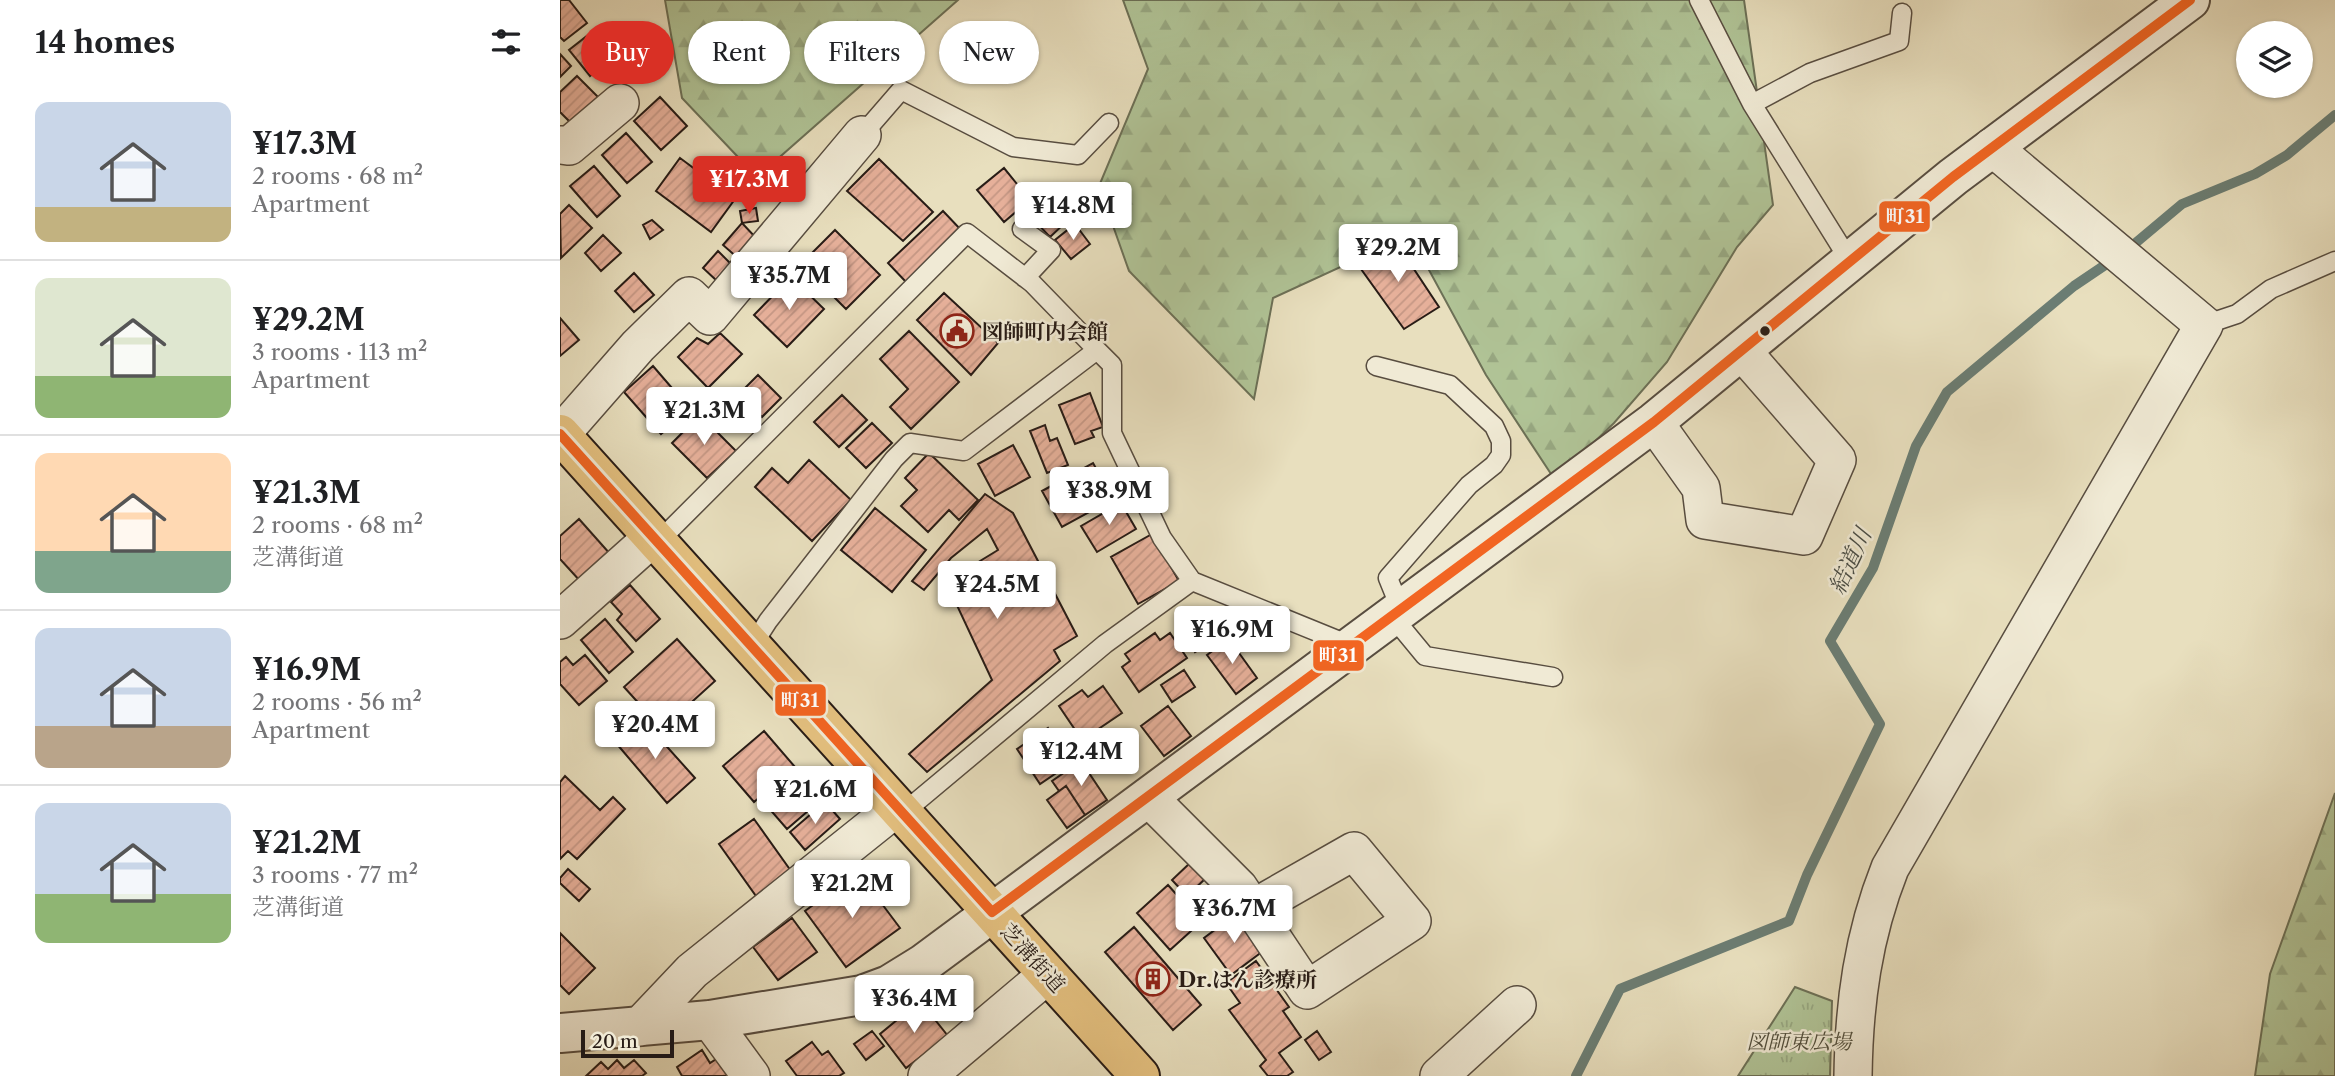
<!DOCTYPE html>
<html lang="en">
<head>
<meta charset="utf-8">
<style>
  :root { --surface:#fff; --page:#f6f6f6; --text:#202124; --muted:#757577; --line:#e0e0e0; --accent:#d93025 }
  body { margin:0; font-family:"Libre Caslon Text","Noto Serif JP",serif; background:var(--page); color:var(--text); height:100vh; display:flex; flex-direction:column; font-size:26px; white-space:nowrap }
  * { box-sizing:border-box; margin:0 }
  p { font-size:23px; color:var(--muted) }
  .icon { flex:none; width:38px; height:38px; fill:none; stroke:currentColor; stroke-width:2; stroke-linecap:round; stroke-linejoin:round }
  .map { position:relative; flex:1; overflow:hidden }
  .details { display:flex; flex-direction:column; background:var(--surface); width:560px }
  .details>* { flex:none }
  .hud { position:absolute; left:21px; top:21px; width:665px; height:63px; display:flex; gap:14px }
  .tools { position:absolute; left:1676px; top:21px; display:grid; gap:14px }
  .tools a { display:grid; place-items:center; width:77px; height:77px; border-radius:50%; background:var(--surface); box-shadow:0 2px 5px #0004; font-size:35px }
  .scale { position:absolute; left:21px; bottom:18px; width:93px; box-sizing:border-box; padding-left:7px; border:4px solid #281c16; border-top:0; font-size:19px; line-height:24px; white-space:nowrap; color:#281c16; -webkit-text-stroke:5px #f0ead5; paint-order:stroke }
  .price { position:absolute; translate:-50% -60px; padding:0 16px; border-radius:7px; background:#fff; color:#222; font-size:23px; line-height:46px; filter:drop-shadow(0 2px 4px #0008) }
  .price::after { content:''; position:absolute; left:50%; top:42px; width:21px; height:16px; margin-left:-10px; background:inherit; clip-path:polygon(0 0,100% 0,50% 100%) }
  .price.active { background:var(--accent); color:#fff }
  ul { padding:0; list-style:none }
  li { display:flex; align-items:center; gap:21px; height:175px; padding:0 35px }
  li+li { border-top:2px solid var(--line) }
  li span { display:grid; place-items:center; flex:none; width:196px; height:140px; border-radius:14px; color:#555 }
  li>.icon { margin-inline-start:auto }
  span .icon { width:84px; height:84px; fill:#fffc; stroke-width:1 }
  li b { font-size:30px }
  h2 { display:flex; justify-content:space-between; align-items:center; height:84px; padding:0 35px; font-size:30px }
  .tag { padding:0 24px; border-radius:32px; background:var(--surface); box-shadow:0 2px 5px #0004; font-size:24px; line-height:63px }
  .tag.active { background:var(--accent); color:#fff }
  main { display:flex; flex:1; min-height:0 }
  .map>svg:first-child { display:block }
  .grass { fill:url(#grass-tufts); stroke:#6c7056; stroke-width:2 }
  .forest { fill:url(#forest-firs); stroke:#6c7056; stroke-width:2 }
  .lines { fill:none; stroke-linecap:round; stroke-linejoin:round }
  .stream { stroke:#6b7d73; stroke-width:10 }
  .building { fill:url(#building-hatch); stroke:#281c16; stroke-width:2 }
  .service-casing { stroke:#584d40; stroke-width:21 }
  .minor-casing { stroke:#584d40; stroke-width:40 }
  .tertiary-casing { stroke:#584d40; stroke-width:42 }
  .primary-casing { stroke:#281c16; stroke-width:42 }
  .service { stroke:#f0ead5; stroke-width:18 }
  .minor { stroke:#f0ead5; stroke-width:37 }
  .tertiary { stroke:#f0ead5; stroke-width:38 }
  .primary { stroke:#e4c07f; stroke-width:38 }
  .bus-1-casing { stroke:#f0ead5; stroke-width:16 }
  .bus-1 { stroke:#f26522; stroke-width:10 }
  .bus-dot { fill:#281c16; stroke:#f0ead5; stroke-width:2.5 }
  .labels { text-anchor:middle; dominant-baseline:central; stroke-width:5; stroke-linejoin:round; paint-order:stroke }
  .poi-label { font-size:21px; font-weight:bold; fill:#281c16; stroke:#f0ead5; text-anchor:start }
  .street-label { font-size:21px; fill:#281c16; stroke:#f0ead5 }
  .park-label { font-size:21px; font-style:italic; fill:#514e3c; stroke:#f0ead5 }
  .water-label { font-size:23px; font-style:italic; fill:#494c44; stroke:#f0ead5 }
  .line-badge { stroke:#f0ead5; stroke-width:2.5 }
  .badge-label { font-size:19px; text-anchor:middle; font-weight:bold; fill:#fff }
</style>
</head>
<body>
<main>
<section class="details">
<h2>14 homes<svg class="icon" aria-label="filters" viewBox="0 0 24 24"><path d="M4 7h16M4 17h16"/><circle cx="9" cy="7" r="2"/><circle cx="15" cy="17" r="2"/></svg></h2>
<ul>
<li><span style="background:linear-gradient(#c9d6e8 75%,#c2b280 0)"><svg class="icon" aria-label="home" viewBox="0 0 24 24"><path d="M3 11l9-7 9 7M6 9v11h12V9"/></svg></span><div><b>¥17.3M</b><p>2 rooms · 68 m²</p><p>Apartment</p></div></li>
<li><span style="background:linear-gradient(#dfe7d0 70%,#8fb573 0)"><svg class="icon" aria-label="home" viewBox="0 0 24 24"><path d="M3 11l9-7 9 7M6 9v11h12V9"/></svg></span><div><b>¥29.2M</b><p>3 rooms · 113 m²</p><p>Apartment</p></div></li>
<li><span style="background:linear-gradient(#ffd9b3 70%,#7fa58c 0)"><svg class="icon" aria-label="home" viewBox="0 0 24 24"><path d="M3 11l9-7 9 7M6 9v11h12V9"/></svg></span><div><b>¥21.3M</b><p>2 rooms · 68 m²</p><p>芝溝街道</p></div></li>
<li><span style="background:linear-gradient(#c9d6e8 70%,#b9a48a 0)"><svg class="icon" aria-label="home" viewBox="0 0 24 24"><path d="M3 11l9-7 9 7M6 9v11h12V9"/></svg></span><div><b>¥16.9M</b><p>2 rooms · 56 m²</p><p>Apartment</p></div></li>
<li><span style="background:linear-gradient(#c9d6e8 65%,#8fb573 0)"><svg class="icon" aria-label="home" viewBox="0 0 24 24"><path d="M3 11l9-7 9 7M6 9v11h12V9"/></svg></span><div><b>¥21.2M</b><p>3 rooms · 77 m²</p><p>芝溝街道</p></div></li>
</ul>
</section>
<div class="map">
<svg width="1775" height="1076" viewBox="0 0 1775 1076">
  <defs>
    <pattern id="grass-tufts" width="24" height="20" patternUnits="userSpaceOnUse" patternTransform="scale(1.75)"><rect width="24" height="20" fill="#b0c396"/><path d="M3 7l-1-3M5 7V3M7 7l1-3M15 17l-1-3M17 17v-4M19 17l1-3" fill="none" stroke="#97a781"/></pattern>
    <pattern id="forest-firs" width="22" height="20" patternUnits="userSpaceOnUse" patternTransform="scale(1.75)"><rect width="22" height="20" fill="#b0c396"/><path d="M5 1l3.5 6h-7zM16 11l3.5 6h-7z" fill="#97a781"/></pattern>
    <pattern id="building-hatch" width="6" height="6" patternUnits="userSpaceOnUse" patternTransform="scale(1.75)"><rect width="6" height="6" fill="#e6b09a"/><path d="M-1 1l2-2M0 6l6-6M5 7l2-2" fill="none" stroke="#c59784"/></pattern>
  </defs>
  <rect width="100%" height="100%" fill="#e8dfbe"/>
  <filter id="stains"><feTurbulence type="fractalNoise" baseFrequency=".00286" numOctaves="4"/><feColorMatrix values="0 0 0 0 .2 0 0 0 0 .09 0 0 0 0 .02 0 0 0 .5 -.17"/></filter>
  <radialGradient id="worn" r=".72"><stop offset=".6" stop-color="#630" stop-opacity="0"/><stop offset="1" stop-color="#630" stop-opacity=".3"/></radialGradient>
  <!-- grass -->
  <path class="grass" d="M 1235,987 L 1272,1001 L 1270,1076 L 1178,1076 Z"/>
  <!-- forest -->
  <path class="forest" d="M 105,0 L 398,0 L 197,177 L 122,98 Z
    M 563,0 L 1184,0 L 1213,205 L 1177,247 L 1107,362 L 1054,423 L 995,480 L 926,375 L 850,235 L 713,298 L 694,399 L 569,271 L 539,186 L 588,69 Z
    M 1775,793 L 1775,1076 L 1695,1076 L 1710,974 Z"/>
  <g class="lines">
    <!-- stream -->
    <path class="stream" d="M 1566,251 L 1622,204 L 1695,174 L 1727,155 L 1775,115
      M 1016,1076 L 1060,989 L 1229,921 L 1247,875 L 1320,724 L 1270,641 L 1313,568 L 1356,446 L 1387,392 L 1514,286 L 1554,259"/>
  </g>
  <!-- building -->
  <path class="building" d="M 0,0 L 9,0 L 27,23 L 4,41 L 0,37 Z
    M 37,28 L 63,61 L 43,77 L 38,69 L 30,76 L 9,50 Z
    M 0,54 L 11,66 L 0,77 Z
    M 17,76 L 38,97 L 11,123 L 0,112 L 0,92 Z
    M 100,97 L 127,126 L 101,150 L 74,121 Z
    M 66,133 L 92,162 L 67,183 L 42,155 Z
    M 120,158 L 175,199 L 151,232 L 96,191 Z
    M 319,159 L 373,212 L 343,241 L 287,191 Z
    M 34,166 L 60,196 L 37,217 L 10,186 Z
    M 444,168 L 470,200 L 444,222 L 417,190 Z
    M 490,203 L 507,221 L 490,237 L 473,219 Z
    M 9,205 L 32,228 L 1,258 L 0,214 Z
    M 196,208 L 198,221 L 182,223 L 180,211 Z
    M 383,211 L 402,231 L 347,283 L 328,263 Z
    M 92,220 L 103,230 L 90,239 L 83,225 Z
    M 182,223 L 197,239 L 179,259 L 163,245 Z
    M 515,224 L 530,244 L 511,259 L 495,240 Z
    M 275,230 L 320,275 L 286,309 L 241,264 Z
    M 43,235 L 61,253 L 41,271 L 25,253 Z
    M 834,239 L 879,307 L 844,329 L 796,262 Z
    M 158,251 L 171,264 L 156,280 L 143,268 Z
    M 74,273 L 94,295 L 74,312 L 55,291 Z
    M 231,277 L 264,309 L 227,347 L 194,315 Z
    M 384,293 L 438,343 L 411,375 L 357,320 Z
    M 0,318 L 19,340 L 0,356 Z
    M 349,331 L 399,382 L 351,429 L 330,407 L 348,389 L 320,359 Z
    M 160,333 L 182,354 L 148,388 L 118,357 L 137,338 L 148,344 Z
    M 93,366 L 130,409 L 101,434 L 64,392 Z
    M 198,375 L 221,398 L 202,417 L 179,394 Z
    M 530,393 L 543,427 L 531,431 L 534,437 L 515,444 L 499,405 Z
    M 282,395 L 307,420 L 279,447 L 254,422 Z
    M 140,415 L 176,451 L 147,478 L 112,443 Z
    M 312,423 L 332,443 L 306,468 L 286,448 Z
    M 485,425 L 490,441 L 497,438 L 508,465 L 487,473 L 470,431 Z
    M 453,445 L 470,477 L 435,496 L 418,464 Z
    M 369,453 L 418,500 L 399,520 L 389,510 L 368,532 L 341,506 L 357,490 L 345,478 Z
    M 249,460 L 291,500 L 252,541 L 195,487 L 212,468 L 228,483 Z
    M 533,463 L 553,499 L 502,527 L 482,491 Z
    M 425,494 L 453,513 L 517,636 L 494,650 L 500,661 L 367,772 L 349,754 L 432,680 L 386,582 L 438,550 L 427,529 L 391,558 L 364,590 L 352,581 Z
    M 561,503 L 576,529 L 537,552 L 521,526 Z
    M 315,508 L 366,550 L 332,592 L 281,550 Z
    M 19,519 L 51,555 L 21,582 L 0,559 L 0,536 Z
    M 592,534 L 619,581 L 578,604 L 551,557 Z
    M 70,585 L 100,619 L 76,641 L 57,620 L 62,614 L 51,602 Z
    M 643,613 L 658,638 L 635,652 L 620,626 Z
    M 45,619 L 73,652 L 49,673 L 21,640 Z
    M 595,633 L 600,640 L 610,633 L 627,658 L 579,692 L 562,667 L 570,661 L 565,654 Z
    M 117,639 L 155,681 L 102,729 L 64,687 Z
    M 669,639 L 697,678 L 676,694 L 647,655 Z
    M 25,655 L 47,681 L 19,705 L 0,684 L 0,662 L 6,657 L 13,665 Z
    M 624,670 L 635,687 L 612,702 L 601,685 Z
    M 543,686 L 562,713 L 522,740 L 499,706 L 522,690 L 528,697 Z
    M 608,706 L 631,736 L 604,756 L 581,726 Z
    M 83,720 L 135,778 L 107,803 L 56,743 Z
    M 488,728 L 511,763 L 480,784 L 457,749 Z
    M 204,731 L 235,767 L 194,802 L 163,766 Z
    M 521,761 L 547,800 L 525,815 L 506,786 L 499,791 L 492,781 Z
    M 236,769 L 262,799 L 227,829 L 201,799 Z
    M 5,776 L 40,810 L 53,797 L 65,809 L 17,859 L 8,851 L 0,859 L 0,782 Z
    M 506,786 L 525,815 L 507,828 L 487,800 Z
    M 265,802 L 280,819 L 245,850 L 230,832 Z
    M 194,819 L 231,871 L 196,896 L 159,844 Z
    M 630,863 L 645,879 L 627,896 L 612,880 Z
    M 8,869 L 30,889 L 19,901 L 0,883 L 0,878 Z
    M 298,872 L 340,928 L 286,967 L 245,911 Z
    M 608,885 L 641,922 L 610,950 L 577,913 Z
    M 676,914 L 703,951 L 671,975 L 644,938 Z
    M 232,918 L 257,952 L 218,980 L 193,947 Z
    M 574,927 L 641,1005 L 613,1030 L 545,952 Z
    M 0,933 L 35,968 L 9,994 L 0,985 Z
    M 696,961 L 729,1007 L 723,1011 L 741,1037 L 719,1053 L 733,1072 L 727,1076 L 708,1076 L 700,1066 L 706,1060 L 669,1010 L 680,1003 L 666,983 Z
    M 360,1001 L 388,1036 L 346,1068 L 320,1034 Z
    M 312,1031 L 324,1046 L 306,1060 L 294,1044 Z
    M 757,1031 L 771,1052 L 759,1060 L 745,1040 Z
    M 252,1042 L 262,1055 L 268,1051 L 284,1073 L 279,1076 L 237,1076 L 226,1061 Z
    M 142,1050 L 150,1063 L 161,1056 L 171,1076 L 122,1076 L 117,1067 Z
    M 57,1060 L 64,1068 L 74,1060 L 86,1073 L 82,1076 L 26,1076 L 41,1062 L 48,1069 Z"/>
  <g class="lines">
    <defs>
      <path id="service" d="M 1139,0 L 1192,104 L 1291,263
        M 1192,104 L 1250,73 L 1339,41 L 1342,13
        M 302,135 L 341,90 L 453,147 L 518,155 L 549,123
        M 462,229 L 491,250 L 465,278
        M 1644,325 L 1677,314 L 1711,289 L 1775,261
        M 816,366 L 890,385 L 934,426 L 941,441 L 941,455 L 934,465 L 909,485 L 828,578 L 841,610
        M 98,542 L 407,233 L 472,283 L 537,350
        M 832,616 L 865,656 L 993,677
        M 192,646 L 208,621 L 334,459 L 350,443 L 404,451 L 537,350 L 552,365 L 552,433 L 602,538 L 632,581 L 792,646
        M 343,813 L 545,644 L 632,581"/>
      <path id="minor" d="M 0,145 L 9,146 L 60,103
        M 1094,422 L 1141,488 L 1145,520 L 1244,536 L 1277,460 L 1182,351
        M 1,434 L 78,346 L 129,296 L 150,316 L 302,135
        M 0,620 L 93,537
        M 588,797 L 679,888 L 747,990 L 852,921 L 794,851 L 694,908
        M 150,1020 L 191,1076
        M 79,1027 L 132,971 L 337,807
        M 367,1076 L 488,974
        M 879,1076 L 957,1005
        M 1293,1076 C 1294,1003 1303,936 1330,868 L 1644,325 L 1432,147"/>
      <path id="tertiary" d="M 0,1033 L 150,1020 L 302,995 L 329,985 L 363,964 L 1094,422 L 1393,177 L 1630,0"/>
      <path id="primary" d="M 0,434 L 580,1076"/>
    </defs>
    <!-- service casing -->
    <use href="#service" class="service-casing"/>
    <!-- minor casing -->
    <use href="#minor" class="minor-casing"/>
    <!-- tertiary casing -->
    <use href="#tertiary" class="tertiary-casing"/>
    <!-- primary casing -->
    <use href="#primary" class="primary-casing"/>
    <!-- service -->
    <use href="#service" class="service"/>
    <!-- minor -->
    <use href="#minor" class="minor"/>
    <!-- tertiary -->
    <use href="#tertiary" class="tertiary"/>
    <!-- primary -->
    <use href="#primary" class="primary"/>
    <defs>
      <path id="bus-1" d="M 0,434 L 432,912 L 1094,422 L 1393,177 L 1630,0"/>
    </defs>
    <!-- bus-1 casing -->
    <use href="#bus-1" class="bus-1-casing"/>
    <!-- bus-1 -->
    <use href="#bus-1" class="bus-1"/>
  </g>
  <!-- icons -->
  <defs>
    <symbol id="civic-ring" viewBox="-11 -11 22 22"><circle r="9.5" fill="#f0ead5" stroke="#8f2418" stroke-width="1.5"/><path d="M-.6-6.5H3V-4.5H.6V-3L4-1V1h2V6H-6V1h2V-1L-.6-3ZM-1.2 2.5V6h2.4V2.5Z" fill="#8f2418"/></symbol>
    <symbol id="building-ring" viewBox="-11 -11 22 22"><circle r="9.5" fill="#f0ead5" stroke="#8f2418" stroke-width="1.5"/><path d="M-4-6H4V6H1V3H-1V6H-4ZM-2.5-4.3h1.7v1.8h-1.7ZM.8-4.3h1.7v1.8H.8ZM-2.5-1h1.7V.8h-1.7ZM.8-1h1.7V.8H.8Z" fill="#8f2418"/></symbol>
  </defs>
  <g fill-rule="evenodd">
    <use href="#civic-ring" x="378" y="312" width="38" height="38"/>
    <use href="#building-ring" x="574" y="960" width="38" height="38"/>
  </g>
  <!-- markers -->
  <circle class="bus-dot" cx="1205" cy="331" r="6"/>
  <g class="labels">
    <!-- poi labels -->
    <g class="poi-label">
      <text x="422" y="331">図師町内会館</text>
      <text x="618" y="979">Dr.はん診療所</text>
    </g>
    <!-- street labels -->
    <g class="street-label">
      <text transform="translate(473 958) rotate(48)">芝溝街道</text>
    </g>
    <!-- park labels -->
    <g class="park-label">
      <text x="1239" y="1041">図師東広場</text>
    </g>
    <!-- water labels -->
    <g class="water-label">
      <text transform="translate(1290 561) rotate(-65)">結道川</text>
    </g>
  </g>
  <g class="line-badge">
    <rect x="1318" y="200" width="53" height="33" rx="7" fill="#f26522"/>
    <rect x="752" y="639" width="53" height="33" rx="7" fill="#f26522"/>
    <rect x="214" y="683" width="53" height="34" rx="7" fill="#f26522"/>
  </g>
  <g class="badge-label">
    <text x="1345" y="223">町31</text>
    <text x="778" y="662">町31</text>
    <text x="240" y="707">町31</text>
  </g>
  <rect width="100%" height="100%" filter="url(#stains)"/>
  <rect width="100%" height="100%" fill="url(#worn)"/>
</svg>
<div class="tools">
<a><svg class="icon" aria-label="layers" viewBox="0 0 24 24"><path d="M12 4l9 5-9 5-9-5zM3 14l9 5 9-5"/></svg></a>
</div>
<div class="scale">20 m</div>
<b class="price active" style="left:189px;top:216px">¥17.3M</b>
<b class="price" style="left:513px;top:242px">¥14.8M</b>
<b class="price" style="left:838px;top:284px">¥29.2M</b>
<b class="price" style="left:229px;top:312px">¥35.7M</b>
<b class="price" style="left:144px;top:447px">¥21.3M</b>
<b class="price" style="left:549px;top:527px">¥38.9M</b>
<b class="price" style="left:437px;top:621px">¥24.5M</b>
<b class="price" style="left:672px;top:666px">¥16.9M</b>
<b class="price" style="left:95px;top:761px">¥20.4M</b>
<b class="price" style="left:521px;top:788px">¥12.4M</b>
<b class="price" style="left:255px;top:826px">¥21.6M</b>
<b class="price" style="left:292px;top:920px">¥21.2M</b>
<b class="price" style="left:674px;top:945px">¥36.7M</b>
<b class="price" style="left:354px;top:1035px">¥36.4M</b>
<div class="hud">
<a class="tag active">Buy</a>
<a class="tag">Rent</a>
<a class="tag">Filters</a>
<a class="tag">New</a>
</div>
</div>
</main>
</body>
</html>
